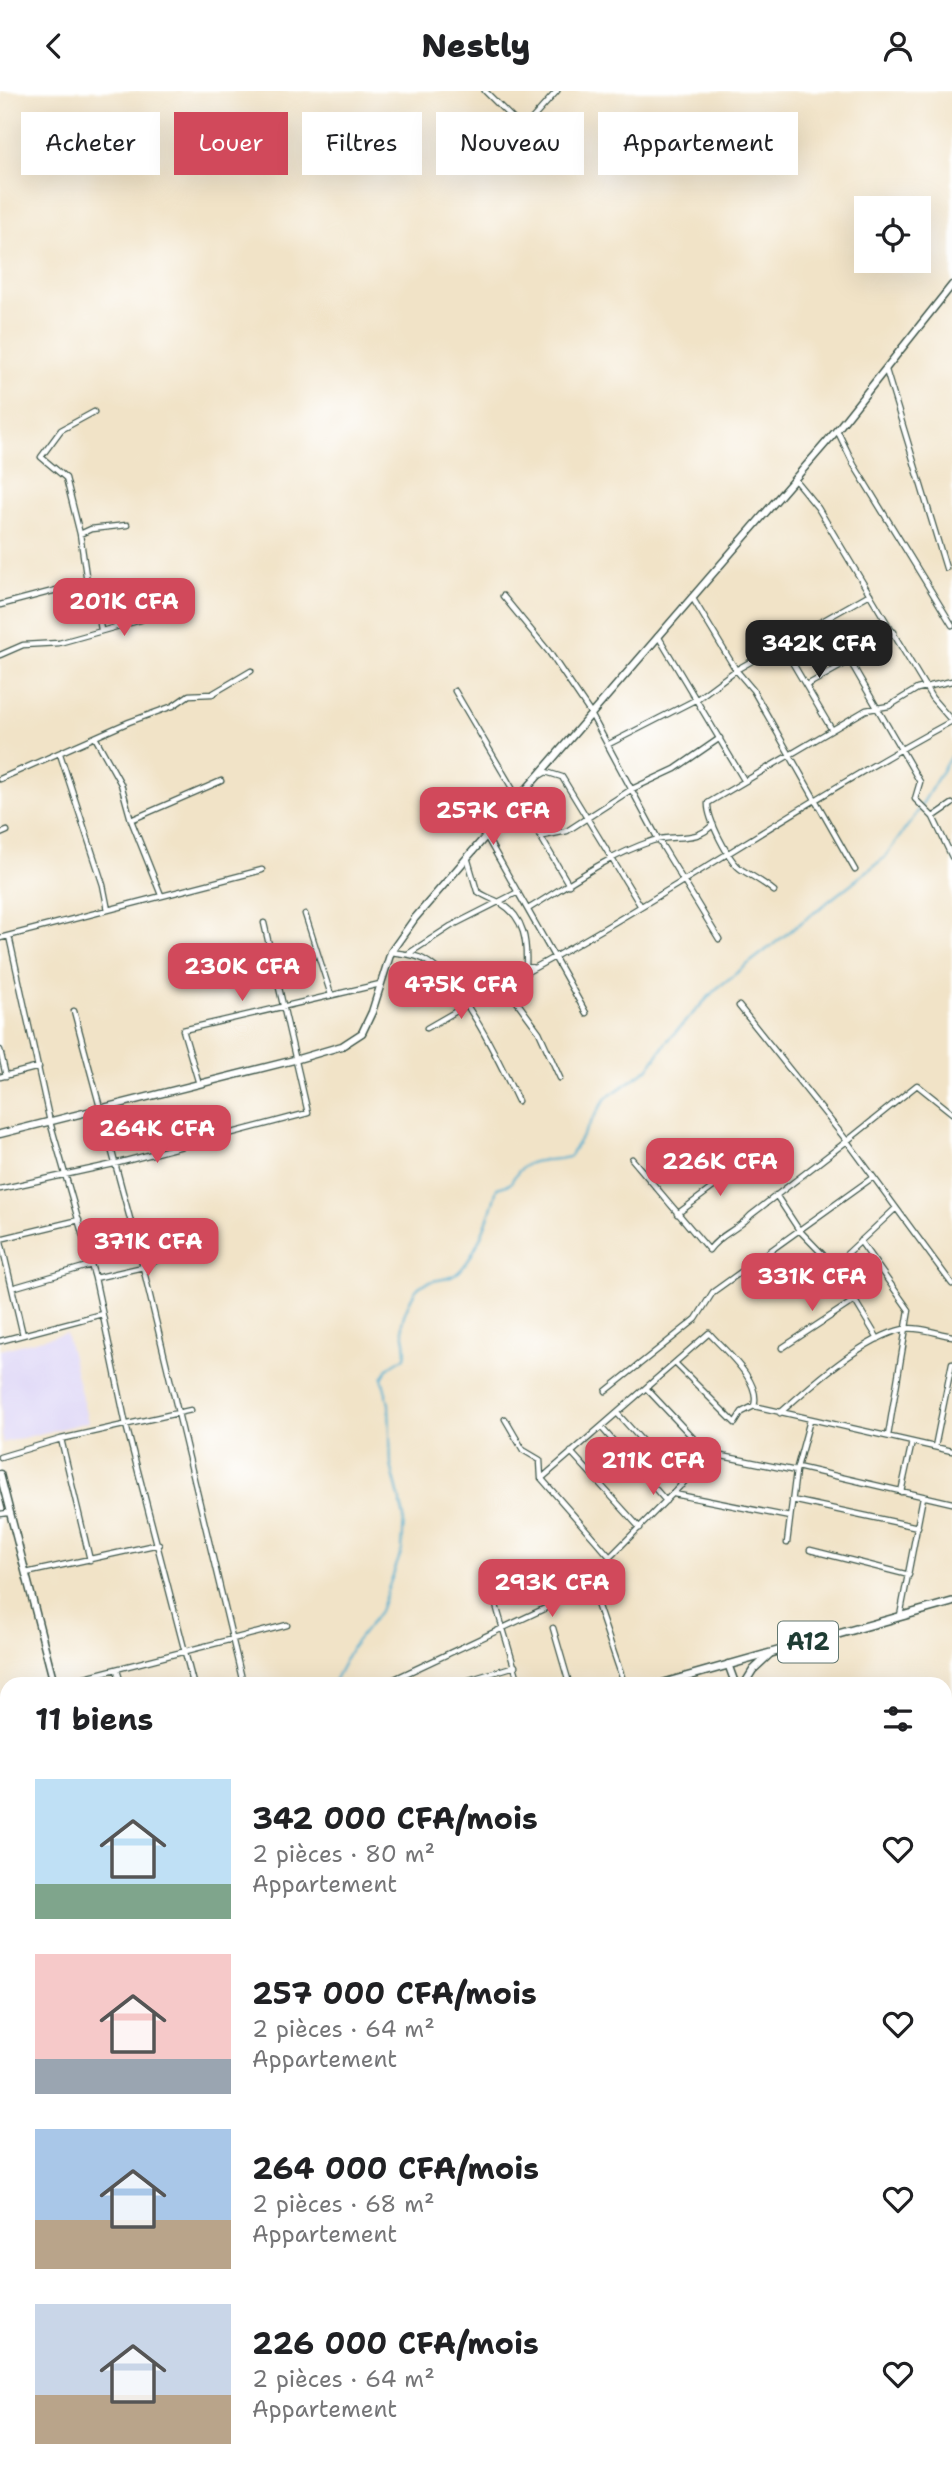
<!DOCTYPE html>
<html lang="fr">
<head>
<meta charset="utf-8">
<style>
  :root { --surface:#fff; --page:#f2f2f2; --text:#202124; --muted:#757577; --accent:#d1495b }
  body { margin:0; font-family:"Shantell Sans",sans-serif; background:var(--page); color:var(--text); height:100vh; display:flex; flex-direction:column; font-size:26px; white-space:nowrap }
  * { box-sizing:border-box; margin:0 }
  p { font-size:23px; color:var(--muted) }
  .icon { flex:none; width:38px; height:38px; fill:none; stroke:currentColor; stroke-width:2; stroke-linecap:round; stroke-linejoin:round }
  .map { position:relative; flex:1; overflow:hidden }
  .side { position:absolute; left:0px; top:1586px; width:952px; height:800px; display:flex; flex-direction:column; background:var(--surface); border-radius:21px 21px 0 0; box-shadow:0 7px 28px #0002 }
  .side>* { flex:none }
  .top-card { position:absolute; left:21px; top:21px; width:910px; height:63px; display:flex; gap:14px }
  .buttons { position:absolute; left:854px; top:105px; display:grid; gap:14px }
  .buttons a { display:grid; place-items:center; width:77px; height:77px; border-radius:0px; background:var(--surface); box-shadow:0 7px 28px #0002; font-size:35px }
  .price { position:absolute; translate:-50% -60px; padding:0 16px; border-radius:14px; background:var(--accent); color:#fff; font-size:23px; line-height:46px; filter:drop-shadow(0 2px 4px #0008) }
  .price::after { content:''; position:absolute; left:50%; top:42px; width:21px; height:16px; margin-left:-10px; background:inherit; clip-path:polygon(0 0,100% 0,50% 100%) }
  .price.on { background:#222; color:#fff }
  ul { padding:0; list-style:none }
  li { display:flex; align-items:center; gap:21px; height:175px; padding:0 35px }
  li span { display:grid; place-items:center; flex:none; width:196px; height:140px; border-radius:0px; color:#555 }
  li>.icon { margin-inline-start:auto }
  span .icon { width:84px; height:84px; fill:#fffc; stroke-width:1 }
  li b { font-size:30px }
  h2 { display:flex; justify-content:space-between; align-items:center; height:84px; padding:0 35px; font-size:30px }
  .pill { padding:0 24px; border-radius:0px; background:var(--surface); box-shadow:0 7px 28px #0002; font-size:24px; line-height:63px }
  .pill.on { background:var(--accent); color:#fff }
  header { display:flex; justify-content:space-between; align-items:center; height:91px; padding:0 35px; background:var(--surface); font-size:32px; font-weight:800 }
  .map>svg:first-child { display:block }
  .built { fill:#ddd5f6 }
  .water { fill:#51adcf; stroke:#387582; stroke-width:2 }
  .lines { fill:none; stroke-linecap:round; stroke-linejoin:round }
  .stream { stroke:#51adcf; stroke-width:2 }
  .street-casing { stroke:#3e564a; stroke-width:7 }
  .secondary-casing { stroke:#3e564a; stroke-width:9 }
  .primary-casing { stroke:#3e564a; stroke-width:10 }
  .street { stroke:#fff; stroke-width:4.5 }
  .secondary { stroke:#fff; stroke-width:6 }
  .primary { stroke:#fff; stroke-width:7 }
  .labels { text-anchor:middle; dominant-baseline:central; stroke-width:5; stroke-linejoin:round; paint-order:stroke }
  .shield { fill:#fff; stroke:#627771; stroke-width:2 }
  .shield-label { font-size:24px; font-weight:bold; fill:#1f3d34 }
</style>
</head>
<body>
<header><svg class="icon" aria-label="back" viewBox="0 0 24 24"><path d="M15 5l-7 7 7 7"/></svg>Nestly<svg class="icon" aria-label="person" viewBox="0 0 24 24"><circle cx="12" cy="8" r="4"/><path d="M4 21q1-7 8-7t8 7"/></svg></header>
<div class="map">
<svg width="952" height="2384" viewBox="0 0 952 2384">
  <rect width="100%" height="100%" fill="#fff"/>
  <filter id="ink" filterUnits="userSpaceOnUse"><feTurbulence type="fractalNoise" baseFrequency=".0143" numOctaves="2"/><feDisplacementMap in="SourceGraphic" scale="14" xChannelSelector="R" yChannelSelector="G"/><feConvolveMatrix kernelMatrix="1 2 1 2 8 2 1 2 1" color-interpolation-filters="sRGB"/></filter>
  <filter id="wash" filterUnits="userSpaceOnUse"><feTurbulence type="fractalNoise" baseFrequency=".00686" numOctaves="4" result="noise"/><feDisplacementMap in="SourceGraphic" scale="28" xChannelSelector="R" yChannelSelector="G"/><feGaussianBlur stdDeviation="1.57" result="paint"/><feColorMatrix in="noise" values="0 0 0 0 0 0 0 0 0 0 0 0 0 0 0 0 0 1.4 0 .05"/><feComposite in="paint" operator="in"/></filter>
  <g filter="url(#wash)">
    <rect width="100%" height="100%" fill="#f1e3c7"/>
    <!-- built -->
    <path class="built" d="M 66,1242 L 88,1331 L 2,1352 L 0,1259 Z"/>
    <!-- water -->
    <path class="water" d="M 7,2025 L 7,2378 L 165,2378 L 159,2384 L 0,2384 L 0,2029 Z"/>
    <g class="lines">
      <!-- stream -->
      <path class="stream" d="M 333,1592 L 352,1556 L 380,1520 L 402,1459 L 404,1426 L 391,1374 L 389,1313 L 382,1287 L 389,1276 L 405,1266 C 408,1253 403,1246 402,1234 C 402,1225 411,1207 416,1199 C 424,1189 440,1190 451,1186 C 473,1177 492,1119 497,1097 L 510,1093 C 527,1062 539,1073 569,1066 L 606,1007 L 648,978 L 667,950 L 716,898 L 884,767 L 915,725 L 952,663
        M 164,2382 L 180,2384"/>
    </g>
  </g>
  <g filter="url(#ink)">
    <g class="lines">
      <defs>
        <path id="street" d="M 485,0 L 523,38
          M 512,72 L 523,38 L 557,0
          M 886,279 L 946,477
          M 94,321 L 61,339 L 41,366 L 66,387 L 80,443 L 87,491 L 96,509 L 101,539
          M 837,339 L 854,374 L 952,534
          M 795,389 L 818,417 L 932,607 L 952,630
          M 80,443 L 91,438 L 127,434
          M 503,505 L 549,561 L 591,623 L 658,748 L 719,848
          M 692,506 L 736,579 L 753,599 L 855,779
          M 0,514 L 87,491
          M 658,545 L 744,689
          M 782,554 L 832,639
          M 0,564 L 23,554 L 59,552 L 141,529
          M 850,570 L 894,541
          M 807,594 L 850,570 L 920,691 L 915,708 L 933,726 L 952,766
          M 455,600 L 569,794
          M 96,648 L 121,693 L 131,729 L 161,804
          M 609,653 L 697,608 L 736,579 L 870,503
          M 60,663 L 103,794 L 108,819
          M 541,684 L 546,681 L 562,686 L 640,814
          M 0,688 L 129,631 L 173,615 L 189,604 L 212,603 L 251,580
          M 933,726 L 952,713
          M 131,729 L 221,690
          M 0,743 L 7,740
          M 486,745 L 586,922
          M 543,745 L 567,740 L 632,698 L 675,678 L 720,647
          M 467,766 L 477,800 C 485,806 494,808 502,813 C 525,827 527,852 526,875 L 534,877
          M 774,800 C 763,791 754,786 742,779 C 729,771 707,727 708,712 L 866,619 L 889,615 L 917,598 L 952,590
          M 528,818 C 568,794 607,765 652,750 C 673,743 698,752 713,733
          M 305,823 L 331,904
          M 9,845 L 50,1031 L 95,1187 L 126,1334 L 193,1592
          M 0,847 L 262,779
          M 392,861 C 402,863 414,863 423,868 C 461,888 499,970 518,1010
          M 408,863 L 451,835 L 518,801
          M 512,890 L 512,904 L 539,941 L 560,987
          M 466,913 C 634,829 787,719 952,630
          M 739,915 L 847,1050 L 917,994 L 952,1022
          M 74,920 L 143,1176 L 243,1592
          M 427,937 L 467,914
          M 0,959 L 6,985
          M 0,986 L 39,976
          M 199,993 L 183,939 L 380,893
          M 632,1068 L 709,1159 C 720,1143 738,1139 751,1124 L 847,1050 L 952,1193
          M 0,1098 L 114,1073 L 308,1022 L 264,832
          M 776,1104 L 799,1139 L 834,1175 L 878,1248
          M 677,1123 L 747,1071
          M 0,1146 L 23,1244
          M 0,1148 L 79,1129
          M 860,1150 L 909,1219 L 888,1345
          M 834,1175 L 896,1117
          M 95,1187 L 143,1176 L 189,1153
          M 12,1197 L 91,1174
          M 0,1250 L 102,1223
          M 782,1257 L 855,1209
          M 675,1272 L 735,1332 L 742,1321 L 754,1315 L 952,1360
          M 646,1297 L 710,1365
          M 606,1300 L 696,1228 L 713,1201 L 872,1087
          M 617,1322 L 682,1394
          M 780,1322 C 810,1295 864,1246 904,1238 C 918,1235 938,1243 952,1245
          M 505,1328 L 523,1359 L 540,1369 L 541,1387 L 610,1466 L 712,1363 L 796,1380
          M 601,1336 L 666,1410
          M 61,1348 L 90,1469
          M 935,1356 L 952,1272
          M 571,1361 L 640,1437
          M 0,1366 L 61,1348 L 191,1319
          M 797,1376 L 952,1412
          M 542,1387 L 709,1242 C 724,1259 762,1290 754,1315
          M 901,1401 L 912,1351
          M 674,1403 L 790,1426
          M 792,1409 L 918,1436
          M 0,1423 L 8,1422
          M 787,1452 L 796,1380 L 810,1329
          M 810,1459 L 909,1484
          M 26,1482 L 159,1453
          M 487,1484 L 519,1592
          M 900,1525 L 923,1406
          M 553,1537 L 569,1592
          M 117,1579 L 121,1592
          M 62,1592 L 287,1534
          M 386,1592 L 552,1514 L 584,1490 L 589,1489 L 624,1592
          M 459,1592 L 515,1575
          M 945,1662 L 952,1663
          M 945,1712 L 952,1714
          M 945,1766 L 952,1767
          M 0,1859 L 7,1863
          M 0,1883 L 7,1877
          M 945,1924 L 952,1926
          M 0,1925 L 7,1933
          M 945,1979 L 952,1980
          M 945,2023 L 952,1991
          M 945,2140 L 952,2142
          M 945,2192 L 952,2193
          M 945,2245 L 952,2246
          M 945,2286 L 952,2253
          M 945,2369 L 952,2370
          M 930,2378 L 930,2384
          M 390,2384 L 391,2378
          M 432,2384 L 433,2378
          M 480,2384 L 481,2378
          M 523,2384 L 524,2378
          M 604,2384 L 605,2378
          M 656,2384 L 657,2378
          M 707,2384 L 709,2378
          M 770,2384 L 771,2378
          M 816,2384 L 817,2378
          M 867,2384 L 868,2378"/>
        <path id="secondary" d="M 0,1043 L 298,968 L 342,955 L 362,942 L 372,921 L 391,861 L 415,827 L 837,339 L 952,194
          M 0,1383 L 54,1592
          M 728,1573 L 735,1592
          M 745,1592 L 753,1579 L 770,1563
          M 585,2384 L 586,2378"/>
        <path id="primary" d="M 664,1592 L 952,1511
          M 0,1784 L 7,1782"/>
      </defs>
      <!-- street casing -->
      <use href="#street" class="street-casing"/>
      <!-- secondary casing -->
      <use href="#secondary" class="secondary-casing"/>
      <!-- primary casing -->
      <use href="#primary" class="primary-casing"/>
      <!-- street -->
      <use href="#street" class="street"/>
      <!-- secondary -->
      <use href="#secondary" class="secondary"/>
      <!-- primary -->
      <use href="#primary" class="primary"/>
    </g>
  </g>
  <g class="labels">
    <!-- shield labels -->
    <rect class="shield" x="778" y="1530.5" width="60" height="41" rx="5"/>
    <g class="shield-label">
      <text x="808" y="1551">A12</text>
    </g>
  </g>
</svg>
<div class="buttons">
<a><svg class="icon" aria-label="locate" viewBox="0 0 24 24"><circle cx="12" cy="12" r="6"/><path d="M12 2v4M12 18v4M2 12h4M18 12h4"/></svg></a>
</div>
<b class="price" style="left:124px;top:547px">201K CFA</b>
<b class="price on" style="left:819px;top:589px">342K CFA</b>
<b class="price" style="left:493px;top:756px">257K CFA</b>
<b class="price" style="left:242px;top:912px">230K CFA</b>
<b class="price" style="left:461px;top:930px">475K CFA</b>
<b class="price" style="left:157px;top:1074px">264K CFA</b>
<b class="price" style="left:720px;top:1107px">226K CFA</b>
<b class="price" style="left:148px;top:1187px">371K CFA</b>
<b class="price" style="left:812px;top:1222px">331K CFA</b>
<b class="price" style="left:653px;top:1406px">211K CFA</b>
<b class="price" style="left:552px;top:1528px">293K CFA</b>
<div class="top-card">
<a class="pill">Acheter</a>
<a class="pill on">Louer</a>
<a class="pill">Filtres</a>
<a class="pill">Nouveau</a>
<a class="pill">Appartement</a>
</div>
<section class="side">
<h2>11 biens<svg class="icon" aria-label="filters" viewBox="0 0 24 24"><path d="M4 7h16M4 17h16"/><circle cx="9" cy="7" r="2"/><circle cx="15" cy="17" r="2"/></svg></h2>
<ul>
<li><span style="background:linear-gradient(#bfe0f5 75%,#7fa58c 0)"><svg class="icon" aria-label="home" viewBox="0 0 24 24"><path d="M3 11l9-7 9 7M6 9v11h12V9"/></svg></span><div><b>342 000 CFA/mois</b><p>2 pièces · 80 m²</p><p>Appartement</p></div><svg class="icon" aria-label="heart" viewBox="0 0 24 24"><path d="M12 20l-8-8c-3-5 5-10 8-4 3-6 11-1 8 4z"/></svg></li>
<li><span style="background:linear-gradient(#f6c9c9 75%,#9aa5b1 0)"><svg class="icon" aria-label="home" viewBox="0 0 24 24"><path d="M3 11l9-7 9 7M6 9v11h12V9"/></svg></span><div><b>257 000 CFA/mois</b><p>2 pièces · 64 m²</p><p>Appartement</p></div><svg class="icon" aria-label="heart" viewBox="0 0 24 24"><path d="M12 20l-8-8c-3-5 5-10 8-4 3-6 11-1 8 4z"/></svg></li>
<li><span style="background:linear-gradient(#a9c7e8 65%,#b9a48a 0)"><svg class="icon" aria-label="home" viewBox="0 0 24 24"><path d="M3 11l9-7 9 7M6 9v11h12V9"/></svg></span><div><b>264 000 CFA/mois</b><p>2 pièces · 68 m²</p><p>Appartement</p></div><svg class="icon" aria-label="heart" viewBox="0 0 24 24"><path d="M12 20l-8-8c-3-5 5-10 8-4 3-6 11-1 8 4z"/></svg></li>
<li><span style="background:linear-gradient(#c9d6e8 65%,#b9a48a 0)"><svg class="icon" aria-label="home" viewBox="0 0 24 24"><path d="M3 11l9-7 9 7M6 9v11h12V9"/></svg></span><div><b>226 000 CFA/mois</b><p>2 pièces · 64 m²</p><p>Appartement</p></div><svg class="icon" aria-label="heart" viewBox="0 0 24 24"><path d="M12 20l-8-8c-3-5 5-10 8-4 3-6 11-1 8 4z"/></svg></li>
</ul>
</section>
</div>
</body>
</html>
